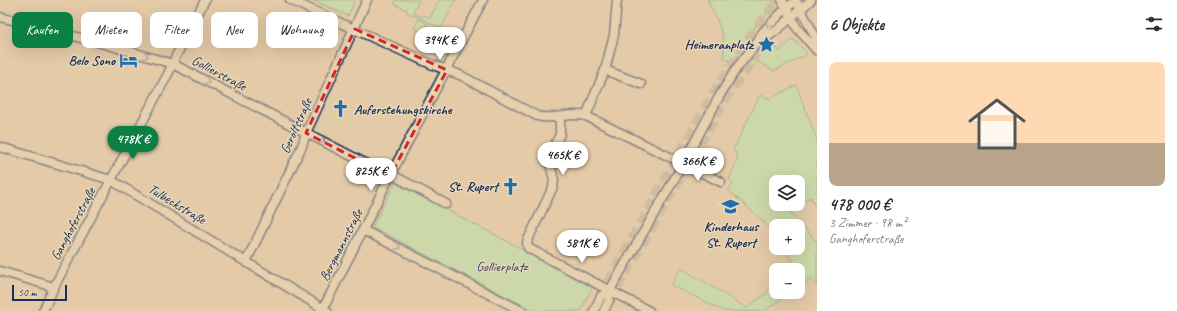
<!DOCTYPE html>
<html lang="de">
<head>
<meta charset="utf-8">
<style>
  :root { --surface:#fff; --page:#f7f7f7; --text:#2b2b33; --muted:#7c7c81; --line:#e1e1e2; --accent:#0b8043 }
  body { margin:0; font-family:Caveat,sans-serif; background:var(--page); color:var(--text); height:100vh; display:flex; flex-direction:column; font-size:15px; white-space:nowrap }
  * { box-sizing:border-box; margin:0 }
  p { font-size:13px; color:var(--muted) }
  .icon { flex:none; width:22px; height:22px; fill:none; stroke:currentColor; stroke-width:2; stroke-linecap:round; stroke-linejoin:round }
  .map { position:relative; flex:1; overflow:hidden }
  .sheet { display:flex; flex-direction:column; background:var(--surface); width:360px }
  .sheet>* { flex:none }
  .banner { position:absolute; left:12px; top:12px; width:380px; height:36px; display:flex; gap:8px }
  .fabs { position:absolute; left:769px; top:175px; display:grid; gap:8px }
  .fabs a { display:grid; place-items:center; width:36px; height:36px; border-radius:8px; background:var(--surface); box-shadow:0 4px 16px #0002; font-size:20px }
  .scale { position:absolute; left:12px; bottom:10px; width:55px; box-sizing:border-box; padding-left:4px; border:2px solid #1b2f5e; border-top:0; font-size:11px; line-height:14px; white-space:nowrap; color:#1b2f5e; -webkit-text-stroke:3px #e9d7b4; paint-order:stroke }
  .price { position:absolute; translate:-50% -34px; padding:0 9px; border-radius:14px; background:#fff; color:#222; font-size:13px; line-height:26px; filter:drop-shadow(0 1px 2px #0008) }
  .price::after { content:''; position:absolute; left:50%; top:24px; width:12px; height:9px; margin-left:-6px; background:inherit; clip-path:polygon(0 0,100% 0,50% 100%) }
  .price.on { background:var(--accent); color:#fff }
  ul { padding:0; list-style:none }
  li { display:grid; align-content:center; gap:8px; height:212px; padding:0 12px }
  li+li { border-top:1px solid var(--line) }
  li span { display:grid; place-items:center; height:124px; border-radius:8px; color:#555 }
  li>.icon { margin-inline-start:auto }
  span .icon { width:72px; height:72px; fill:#fffc; stroke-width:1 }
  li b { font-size:17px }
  h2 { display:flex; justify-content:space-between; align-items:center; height:48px; padding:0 12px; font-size:17px }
  .tag { padding:0 14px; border-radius:8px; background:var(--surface); box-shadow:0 4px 16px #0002; font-size:14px; line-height:36px }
  .tag.on { background:var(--accent); color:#fff }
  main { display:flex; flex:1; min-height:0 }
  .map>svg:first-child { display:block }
  .green { fill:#b0e8ab; stroke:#668c84; fill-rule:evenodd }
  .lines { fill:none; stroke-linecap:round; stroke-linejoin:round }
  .highway-tunnel { stroke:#bcac98; stroke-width:11; stroke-dasharray:11 5.5; stroke-linecap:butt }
  .minor-casing { stroke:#1b2f5e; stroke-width:11 }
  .minor { stroke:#e9d7b4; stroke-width:8 }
  .oneway { stroke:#828389 }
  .marked { fill:none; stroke:#d62828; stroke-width:3; stroke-dasharray:8 5; stroke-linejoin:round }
  .labels { text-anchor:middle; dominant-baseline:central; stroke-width:3; stroke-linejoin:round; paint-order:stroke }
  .poi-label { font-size:14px; font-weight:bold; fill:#1b2f5e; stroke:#e9d7b4; text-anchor:end }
  .street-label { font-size:14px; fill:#1b2f5e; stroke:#e9d7b4 }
  .park-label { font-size:14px; fill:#2a4266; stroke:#e9d7b4 }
</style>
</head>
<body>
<main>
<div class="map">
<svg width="817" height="311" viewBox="0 0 817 311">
  <rect width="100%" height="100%" fill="#e4cba7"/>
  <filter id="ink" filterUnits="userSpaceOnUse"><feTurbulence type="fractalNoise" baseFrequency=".025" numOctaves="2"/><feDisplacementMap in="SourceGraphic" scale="8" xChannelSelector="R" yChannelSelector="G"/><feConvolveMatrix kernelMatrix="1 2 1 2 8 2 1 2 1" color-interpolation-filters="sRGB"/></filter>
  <g filter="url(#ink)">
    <!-- green -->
    <path class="green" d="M 312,0 L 355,0 L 348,16 Z
      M 396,0 L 419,0 L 413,13 L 422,17 L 424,15 L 430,18 L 439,0 L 456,0 L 441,28 L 406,12 L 407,10 L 394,4 Z
      M 707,0 L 774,0 L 776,4 L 754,28 L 753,37 L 733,61 L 724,59 L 723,37 L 717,20 Z
      M 419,19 L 427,24 L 423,33 L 414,28 Z
      M 793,39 L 806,52 L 806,55 L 774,71 L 757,61 L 748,75 L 743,72 L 757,53 L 770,41 L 779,51 Z
      M 796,85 L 817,140 L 817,211 L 811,197 L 807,199 L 791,213 L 814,239 L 817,241 L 817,286 L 811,278 L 798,287 L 799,269 L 783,248 L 798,248 L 798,226 L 776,226 L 776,238 L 764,222 L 728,190 L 732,186 L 733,183 L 729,179 L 738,158 L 733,147 L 737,145 L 736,144 L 760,95 L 770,99 ZM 776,182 L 798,182 L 798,204 L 776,204 Z
      M 395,183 L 593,286 L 580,311 L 534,311 L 372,227 Z
      M 681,268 L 747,308 L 776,286 L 776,292 L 791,292 L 764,311 L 724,311 L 671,285 Z"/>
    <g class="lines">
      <!-- highway-tunnel -->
      <path class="highway-tunnel" d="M 600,297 L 715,92 L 756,30 L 779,0
        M 610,302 L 619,283 L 725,99 L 767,36 L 787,11"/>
      <defs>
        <path id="minor" d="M 290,0 L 433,65 L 460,75 L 537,116 C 553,121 569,112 586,116 L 721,182
          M 782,0 L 797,28 L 817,51
          M 798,4 L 817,40
          M 0,17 L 108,45 L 173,64 L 390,176
          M 757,44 L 776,31 L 811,0
          M 605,70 L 641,84
          M 586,116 L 605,70 L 614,35 L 617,0
          M 560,117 L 560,134 L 551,153 L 549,160 L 554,180 L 553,187 L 527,242 L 528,248 L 649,311
          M 0,147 L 111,180 L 327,311
          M 391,174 L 446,204
          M 363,230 L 522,311
          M 246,262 L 302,146 L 306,133 L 367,0
          M 0,271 L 47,285 L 54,288
          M 43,311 L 55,285 L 111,180 L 168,74 L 176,56 L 205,0
          M 322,311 L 391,174 L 483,0
          M 594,311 L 601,296 L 610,290 L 683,164 L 720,95 L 736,69 L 756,44 L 762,33 L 786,8 L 796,1
          M 604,311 L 609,300 L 610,290"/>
      </defs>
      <!-- minor casing -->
      <use href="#minor" class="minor-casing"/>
      <!-- minor -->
      <use href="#minor" class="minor"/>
    </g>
    <!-- one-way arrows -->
    <defs><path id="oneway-chevron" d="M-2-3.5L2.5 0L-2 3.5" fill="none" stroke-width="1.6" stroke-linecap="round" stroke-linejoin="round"/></defs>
    <g class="oneway">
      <use href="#oneway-chevron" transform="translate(769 25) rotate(132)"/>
      <use href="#oneway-chevron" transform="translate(146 56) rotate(16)"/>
      <use href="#oneway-chevron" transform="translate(207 82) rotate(28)"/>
      <use href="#oneway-chevron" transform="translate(323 141) rotate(28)"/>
      <use href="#oneway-chevron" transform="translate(398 247) rotate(27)"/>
    </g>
  </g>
  <!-- marked area -->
  <path d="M0 0H817V311H0ZM 355,29 L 447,70 L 390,176 L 306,133 Z" fill="#e4cba7" fill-opacity=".55" fill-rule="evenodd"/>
  <path class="marked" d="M 355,29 L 447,70 L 390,176 L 306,133 Z"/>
  <!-- icons -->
  <defs>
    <symbol id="sight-bare" viewBox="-9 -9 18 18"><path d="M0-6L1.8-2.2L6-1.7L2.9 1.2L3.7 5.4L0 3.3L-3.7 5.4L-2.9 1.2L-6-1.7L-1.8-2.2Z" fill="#1f6fb2" stroke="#e9d7b4" stroke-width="2.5" paint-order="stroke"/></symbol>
    <symbol id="hotel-bare" viewBox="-9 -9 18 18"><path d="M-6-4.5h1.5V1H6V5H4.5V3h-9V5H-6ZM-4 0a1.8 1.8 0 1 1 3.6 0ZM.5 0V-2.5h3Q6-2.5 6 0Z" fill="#1f6fb2" stroke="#e9d7b4" stroke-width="2.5" paint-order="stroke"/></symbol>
    <symbol id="church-bare" viewBox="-9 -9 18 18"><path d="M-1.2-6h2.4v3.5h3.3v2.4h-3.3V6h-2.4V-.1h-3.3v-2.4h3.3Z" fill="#1f6fb2" stroke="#e9d7b4" stroke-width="2.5" paint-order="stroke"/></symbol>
    <symbol id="school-bare" viewBox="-9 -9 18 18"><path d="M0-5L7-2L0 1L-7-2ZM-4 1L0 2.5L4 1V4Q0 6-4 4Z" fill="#1f6fb2" stroke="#e9d7b4" stroke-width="2.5" paint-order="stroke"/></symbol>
  </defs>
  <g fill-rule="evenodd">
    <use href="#sight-bare" x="754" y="32" width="25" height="25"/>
    <use href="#hotel-bare" x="116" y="48" width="25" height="25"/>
    <use href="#church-bare" x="328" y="96" width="25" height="25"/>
    <use href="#church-bare" x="498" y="174" width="25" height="25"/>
    <use href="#school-bare" x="718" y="194" width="25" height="25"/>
  </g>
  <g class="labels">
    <!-- poi labels -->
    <g class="poi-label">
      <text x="753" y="44">Heimeranplatz</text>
      <text x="115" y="60">Belo Sono</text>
      <text x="354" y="109" text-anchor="start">Auferstehungskirche</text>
      <text x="498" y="186">St. Rupert</text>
      <text x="731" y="226" text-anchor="middle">Kinderhaus<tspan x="731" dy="16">St. Rupert</tspan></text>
    </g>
    <!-- street labels -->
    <g class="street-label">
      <text transform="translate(219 73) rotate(28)">Gollierstraße</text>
      <text transform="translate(296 126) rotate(-66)">Geroltstraße</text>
      <text transform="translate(177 204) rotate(31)">Tulbeckstraße</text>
      <text transform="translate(73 224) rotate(-62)">Ganghoferstraße</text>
      <text transform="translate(341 245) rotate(-63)">Bergmannstraße</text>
    </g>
    <!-- park labels -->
    <g class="park-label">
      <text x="502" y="266">Gollierplatz</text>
    </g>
  </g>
</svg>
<div class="fabs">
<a><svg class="icon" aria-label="layers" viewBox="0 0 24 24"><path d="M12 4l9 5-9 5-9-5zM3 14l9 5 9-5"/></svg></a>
<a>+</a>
<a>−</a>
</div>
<div class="scale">50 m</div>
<b class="price" style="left:440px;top:61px">394K €</b>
<b class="price on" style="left:133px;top:160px">478K €</b>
<b class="price" style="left:563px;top:176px">465K €</b>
<b class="price" style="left:698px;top:182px">366K €</b>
<b class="price" style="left:371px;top:192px">825K €</b>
<b class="price" style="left:582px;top:264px">581K €</b>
<div class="banner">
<a class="tag on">Kaufen</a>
<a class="tag">Mieten</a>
<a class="tag">Filter</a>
<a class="tag">Neu</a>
<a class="tag">Wohnung</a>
</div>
</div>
<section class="sheet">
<h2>6 Objekte<svg class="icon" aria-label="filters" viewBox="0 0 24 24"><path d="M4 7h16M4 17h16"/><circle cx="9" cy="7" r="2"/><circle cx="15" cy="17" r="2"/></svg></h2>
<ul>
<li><span style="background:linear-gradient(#ffd9b3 65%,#b9a48a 0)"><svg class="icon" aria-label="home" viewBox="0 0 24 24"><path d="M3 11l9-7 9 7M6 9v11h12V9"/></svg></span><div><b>478 000 €</b><p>3 Zimmer · 98 m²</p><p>Ganghoferstraße</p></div></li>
</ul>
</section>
</main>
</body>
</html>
